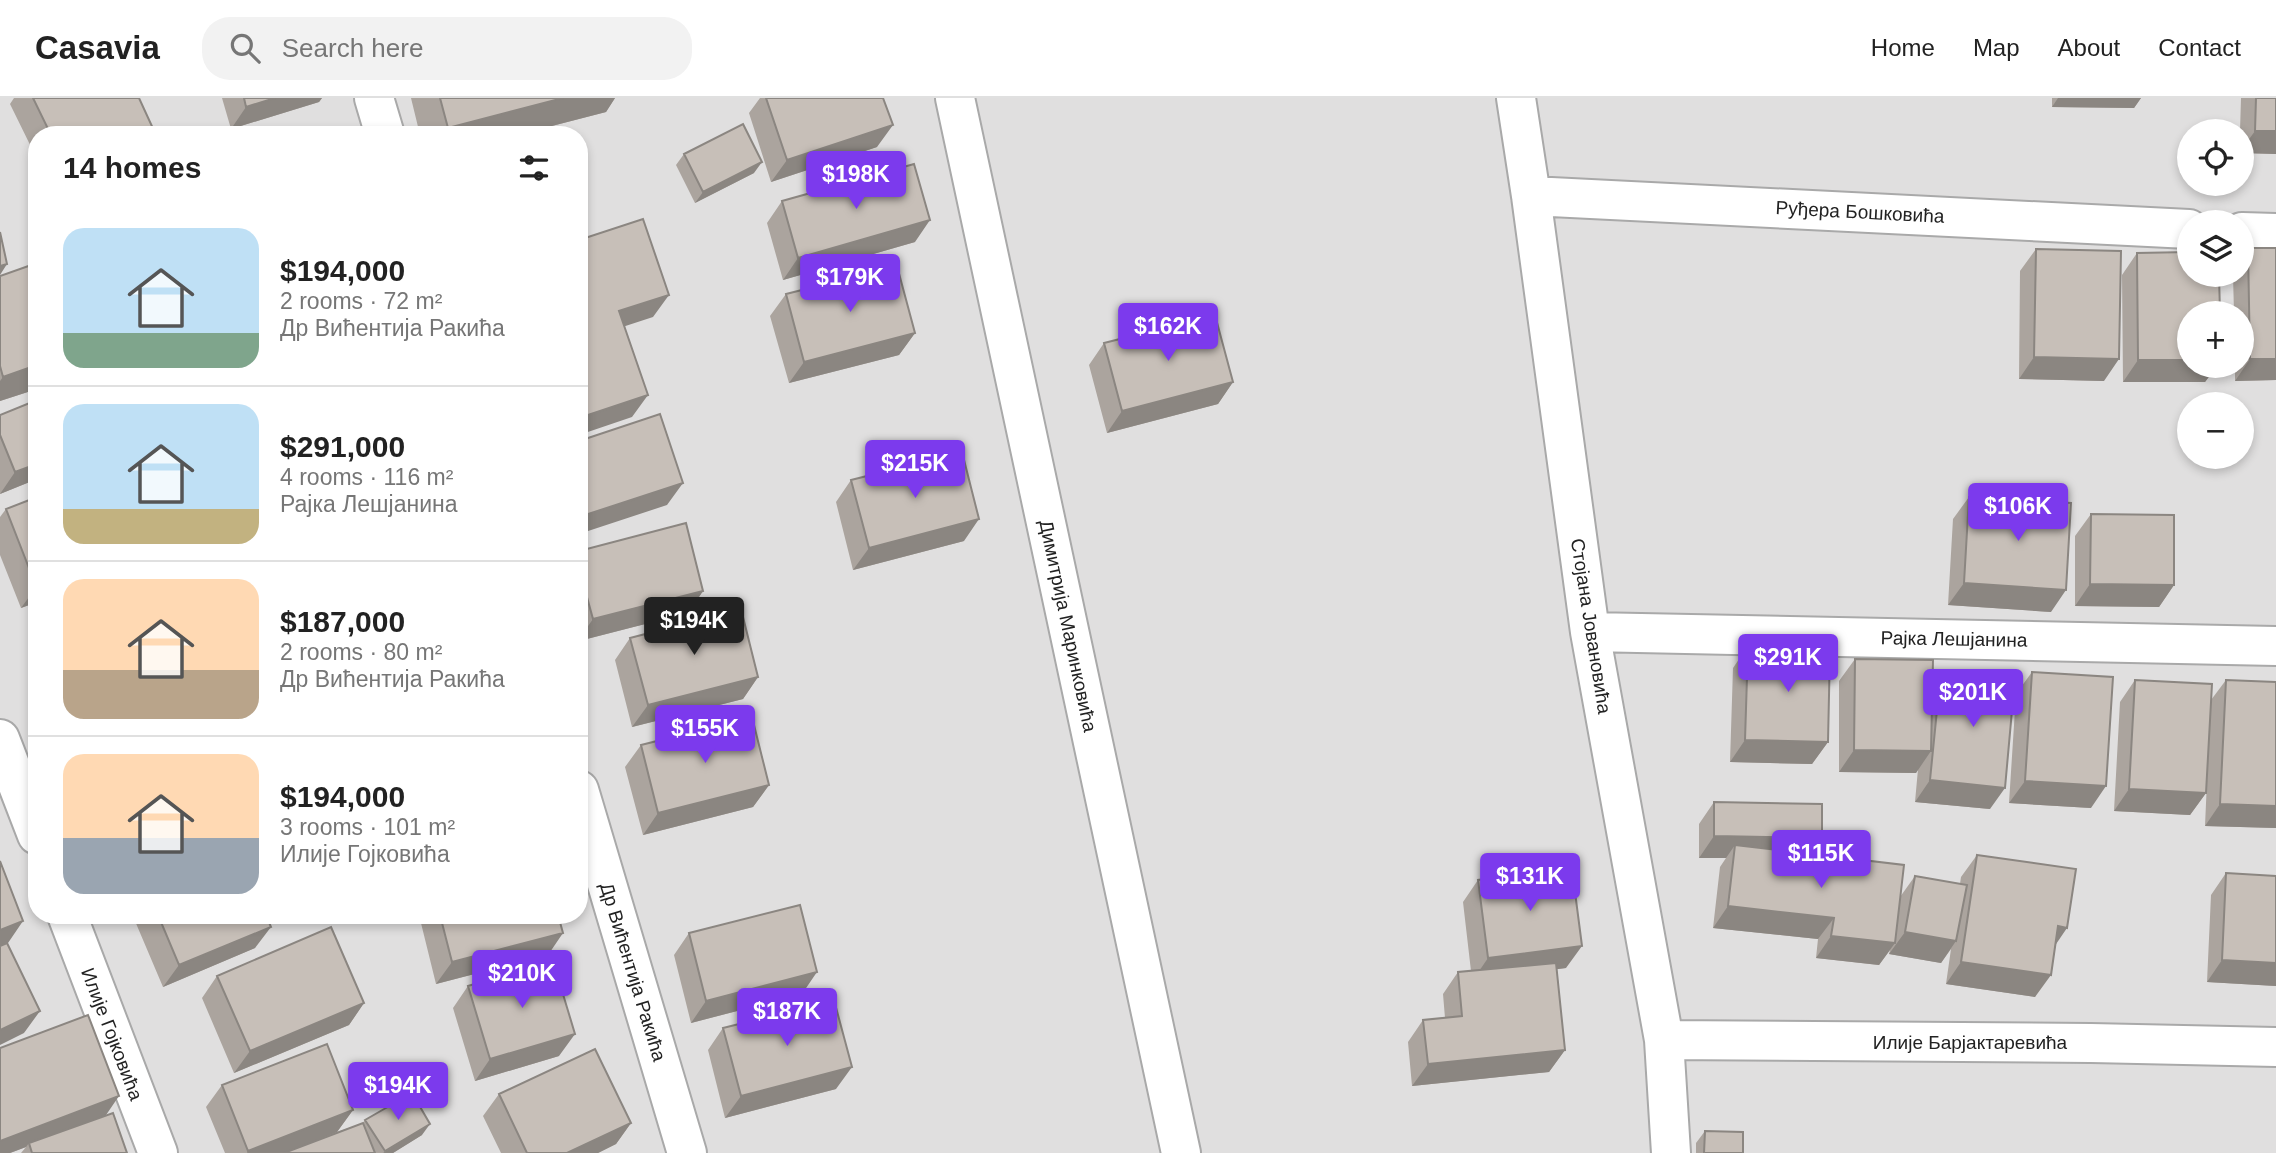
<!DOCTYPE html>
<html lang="en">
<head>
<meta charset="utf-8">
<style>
  :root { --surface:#fff; --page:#f2f2f2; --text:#222; --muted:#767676; --line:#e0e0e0; --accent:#7c3aed }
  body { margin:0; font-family:Helvetica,sans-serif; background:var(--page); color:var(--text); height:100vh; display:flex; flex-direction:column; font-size:26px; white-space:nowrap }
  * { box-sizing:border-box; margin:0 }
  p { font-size:23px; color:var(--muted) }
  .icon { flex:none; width:38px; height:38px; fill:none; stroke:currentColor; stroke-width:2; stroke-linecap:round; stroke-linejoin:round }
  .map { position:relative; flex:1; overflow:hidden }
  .drawer { position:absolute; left:28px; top:28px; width:560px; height:798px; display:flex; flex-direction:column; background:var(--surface); border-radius:28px; box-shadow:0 4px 10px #0003 }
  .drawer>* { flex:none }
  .tools { position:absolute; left:2177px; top:21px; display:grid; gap:14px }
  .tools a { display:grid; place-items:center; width:77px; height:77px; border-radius:50%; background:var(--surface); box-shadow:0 4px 10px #0003; font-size:35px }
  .price { position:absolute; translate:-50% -60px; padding:0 16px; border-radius:7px; background:var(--accent); color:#fff; font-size:23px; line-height:46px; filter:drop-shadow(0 2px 4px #0008) }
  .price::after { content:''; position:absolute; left:50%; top:42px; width:21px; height:16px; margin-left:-10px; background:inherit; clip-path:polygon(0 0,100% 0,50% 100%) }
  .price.selected { background:#222; color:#fff }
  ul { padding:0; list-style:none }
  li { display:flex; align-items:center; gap:21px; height:175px; padding:0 35px }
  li+li { border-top:2px solid var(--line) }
  li span { display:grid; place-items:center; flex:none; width:196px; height:140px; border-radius:21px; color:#555 }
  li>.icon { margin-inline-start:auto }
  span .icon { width:84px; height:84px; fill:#fffc; stroke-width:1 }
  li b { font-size:30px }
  h2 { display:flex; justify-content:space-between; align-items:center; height:84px; padding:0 35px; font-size:30px }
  header { display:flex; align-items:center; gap:42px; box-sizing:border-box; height:98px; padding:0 35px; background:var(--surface); border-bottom:2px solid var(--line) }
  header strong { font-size:33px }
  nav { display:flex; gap:38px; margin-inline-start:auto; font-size:24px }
  .search { width:490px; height:63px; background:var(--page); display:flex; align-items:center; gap:18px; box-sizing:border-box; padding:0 24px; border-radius:28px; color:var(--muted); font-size:26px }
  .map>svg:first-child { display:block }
  .residential { fill:#e0dfdf; fill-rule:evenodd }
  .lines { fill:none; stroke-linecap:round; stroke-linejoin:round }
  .minor-casing { stroke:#a9a9a9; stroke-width:42 }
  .minor { stroke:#fff; stroke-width:38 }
  .wall { fill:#aba49e }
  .shaded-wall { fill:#8b8681 }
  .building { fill:#c7bfb8; stroke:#8b8681; stroke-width:2 }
  .labels { text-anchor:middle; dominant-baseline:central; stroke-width:5; stroke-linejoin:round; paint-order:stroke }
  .street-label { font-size:19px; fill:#222; stroke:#fff }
</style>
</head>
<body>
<header>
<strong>Casavia</strong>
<div class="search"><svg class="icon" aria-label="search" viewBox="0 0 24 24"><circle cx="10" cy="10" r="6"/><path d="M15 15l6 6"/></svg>Search here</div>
<nav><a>Home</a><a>Map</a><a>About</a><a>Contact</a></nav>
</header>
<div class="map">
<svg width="2276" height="1055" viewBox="0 0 2276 1055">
  <rect width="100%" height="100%" fill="#f2efe9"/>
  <!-- residential -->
  <path class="residential" d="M 0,0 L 2276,0 L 2276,1055 L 0,1055 ZM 2189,33 L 2242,33 L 2242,86 L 2189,86 ZM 37,37 L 579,37 L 579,817 L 37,817 ZM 2189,124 L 2242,124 L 2242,177 L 2189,177 ZM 2189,215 L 2242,215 L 2242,268 L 2189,268 ZM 2189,306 L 2242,306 L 2242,359 L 2189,359 Z"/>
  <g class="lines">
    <defs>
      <path id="minor" d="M 374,0 L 385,37
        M 955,0 L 1181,1055
        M 1516,0 L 1531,98 L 1590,534 L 1664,942 L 1671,1055
        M 1531,98 L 2189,131
        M 2242,134 L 2276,135
        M 1590,534 L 2276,548
        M 0,641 L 37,737
        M 579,692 L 687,1055
        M 67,817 L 158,1055
        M 1664,942 L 2091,945 L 2276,949"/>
    </defs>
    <!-- minor casing -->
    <use href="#minor" class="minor-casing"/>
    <!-- minor -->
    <use href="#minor" class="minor"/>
  </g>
  <!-- wall -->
  <path class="wall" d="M 14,0 L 139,0 L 156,37 L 37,37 L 37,61 L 10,6 Z
    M 222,0 L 322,0 L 319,4 L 231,31 Z
    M 411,0 L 615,0 L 606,14 L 517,37 L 420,37 Z
    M 760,0 L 883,0 L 877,49 L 771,84 L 749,15 Z
    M 2052,0 L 2141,0 L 2134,10 L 2052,9 Z
    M 2241,0 L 2276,0 L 2276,56 L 2242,55 L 2242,33 L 2240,33 Z
    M 684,56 L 754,75 L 695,105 L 676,67 Z
    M 782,103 L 915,144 L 783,182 L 767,125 Z
    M 2248,150 L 2276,282 L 2235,283 L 2235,268 L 2242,268 L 2242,215 L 2234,215 L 2233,177 L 2242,177 L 2242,160 Z
    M 2036,151 L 2104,283 L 2019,281 L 2020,173 Z
    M 2137,155 L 2189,268 L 2217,268 L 2205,284 L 2123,284 L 2122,177 Z
    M 37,165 L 37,291 L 0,303 L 0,178 Z
    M 786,196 L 915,235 L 899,257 L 789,285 L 770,218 Z
    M 1104,245 L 1233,284 L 1218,306 L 1107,335 L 1089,267 Z
    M 0,317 L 37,381 L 0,396 Z
    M 851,382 L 964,443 L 853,472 L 836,404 Z
    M 37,399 L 37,504 L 21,510 L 0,457 L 0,419 L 6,411 Z
    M 1969,399 L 2051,514 L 1948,507 L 1953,421 Z
    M 2091,416 L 2174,487 L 2159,509 L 2075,508 L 2075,438 Z
    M 579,453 L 703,493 L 688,515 L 579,543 Z
    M 630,540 L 758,579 L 743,601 L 632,629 L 615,562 Z
    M 1748,548 L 1828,644 L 1812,666 L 1730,664 L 1733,570 Z
    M 1855,561 L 1932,584 L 1941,572 L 1990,711 L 1915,704 L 1918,671 L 1916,675 L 1839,674 L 1839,583 Z
    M 2032,574 L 2091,710 L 2009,705 L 2016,596 Z
    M 2135,582 L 2211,602 L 2226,582 L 2276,730 L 2205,728 L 2208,660 L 2206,695 L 2190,717 L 2114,713 L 2120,604 Z
    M 641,647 L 769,687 L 753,709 L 643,737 L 625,669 Z
    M 1714,704 L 1810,756 L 1900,799 L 1915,778 L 1960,786 L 1961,779 L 1977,757 L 2055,847 L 2035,899 L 1946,886 L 1951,851 L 1941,865 L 1889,856 L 1890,852 L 1879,867 L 1816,860 L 1818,841 L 1713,830 L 1720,769 L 1726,760 L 1699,760 L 1699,726 Z
    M 2226,775 L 2276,888 L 2207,884 L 2211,797 Z
    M 1478,782 L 1566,870 L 1557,871 L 1565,952 L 1549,974 L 1412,988 L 1408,944 L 1423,922 L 1445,920 L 1443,896 L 1458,874 L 1471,873 L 1463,804 Z
    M 139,817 L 266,817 L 255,850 L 163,889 L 135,823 Z
    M 419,817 L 558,817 L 548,857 L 436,886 Z
    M 689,835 L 802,896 L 691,925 L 674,857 Z
    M 217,878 L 364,905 L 349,927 L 234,975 L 202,900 Z
    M 468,888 L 559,958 L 475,983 L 453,910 Z
    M 723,930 L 836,991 L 725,1020 L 708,952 Z
    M 222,987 L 353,1012 L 337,1034 L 363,1025 L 365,1022 L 422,1037 L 393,1055 L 225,1055 L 206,1009 Z
    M 499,996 L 631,1025 L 616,1046 L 598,1055 L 501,1055 L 483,1018 Z
    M 105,1018 L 127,1055 L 21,1055 L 26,1049 L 10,1055 L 0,1055 Z
    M 1705,1033 L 1743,1055 L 1696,1055 L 1696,1045 Z"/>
  <!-- shaded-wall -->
  <path class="shaded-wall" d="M 275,0 L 322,0 L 319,4 L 231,31 L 246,9 Z
    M 563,0 L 615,0 L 606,14 L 517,37 L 443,37 L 448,30 Z
    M 2058,0 L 2141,0 L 2134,10 L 2052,9 Z
    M 893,27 L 877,49 L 771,84 L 787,62 Z
    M 2255,33 L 2276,33 L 2276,56 L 2242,55 L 2242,51 Z
    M 762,64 L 754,75 L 695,105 L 703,94 Z
    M 930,122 L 915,144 L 783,182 L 798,160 Z
    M 7,166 L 0,177 L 0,168 Z
    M 669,197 L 653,219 L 604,235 L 619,213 Z
    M 915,235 L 899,257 L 789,285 L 804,264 Z
    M 2034,259 L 2119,261 L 2104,283 L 2019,281 Z
    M 2250,261 L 2276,261 L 2276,282 L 2235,283 Z
    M 2138,262 L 2189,262 L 2189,268 L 2217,268 L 2205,284 L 2123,284 Z
    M 37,267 L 37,291 L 0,303 L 0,283 L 3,279 Z
    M 1233,284 L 1218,306 L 1107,335 L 1122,313 Z
    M 648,297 L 632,319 L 579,337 L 579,320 Z
    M 37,366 L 37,381 L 0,396 L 15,374 Z
    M 683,385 L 667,407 L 579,436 L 579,419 Z
    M 979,421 L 964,443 L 853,472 L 869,450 Z
    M 1964,485 L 2066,492 L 2051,514 L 1948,507 Z
    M 2090,486 L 2174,487 L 2159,509 L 2075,508 Z
    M 37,488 L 37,504 L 21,510 Z
    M 703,493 L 688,515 L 579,543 L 579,541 L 593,521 Z
    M 758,579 L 743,601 L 632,629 L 648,607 Z
    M 1745,642 L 1828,644 L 1812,666 L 1730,664 Z
    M 1854,652 L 1931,653 L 1916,675 L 1839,674 Z
    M 1930,682 L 2005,690 L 1990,711 L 1915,704 Z
    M 2025,683 L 2106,688 L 2091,710 L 2009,705 Z
    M 769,687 L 753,709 L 643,737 L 658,715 Z
    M 2129,691 L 2206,695 L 2190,717 L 2114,713 Z
    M 2220,706 L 2276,708 L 2276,730 L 2205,728 Z
    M 1714,738 L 1822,740 L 1806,762 L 1735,747 L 1726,760 L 1699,760 Z
    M 1728,808 L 1834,820 L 1818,841 L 1713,830 Z
    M 23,823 L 8,845 L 0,848 L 0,832 Z
    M 2058,828 L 2067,830 L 2052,852 Z
    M 271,829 L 255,850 L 163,889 L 179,867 Z
    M 1905,834 L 1956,843 L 1941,865 L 1889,856 Z
    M 563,835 L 548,857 L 436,886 L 452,864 Z
    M 1831,838 L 1895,845 L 1879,867 L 1816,860 Z
    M 1582,848 L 1566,870 L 1473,882 L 1488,860 Z
    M 2222,862 L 2276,865 L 2276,888 L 2207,884 Z
    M 1961,864 L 2051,877 L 2035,899 L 1946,886 Z
    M 817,874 L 802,896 L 691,925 L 706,903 Z
    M 364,905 L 349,927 L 234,975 L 250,953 Z
    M 40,913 L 24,935 L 0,947 L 0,932 Z
    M 575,936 L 559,958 L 475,983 L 490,961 Z
    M 1565,952 L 1549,974 L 1412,988 L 1428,966 Z
    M 852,969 L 836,991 L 725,1020 L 741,998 Z
    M 119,998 L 104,1020 L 29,1045 L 26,1049 L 10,1055 L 0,1055 L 0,1043 Z
    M 353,1012 L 337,1034 L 285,1055 L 247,1055 L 248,1053 Z
    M 631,1025 L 616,1046 L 598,1055 L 567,1055 Z
    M 430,1026 L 422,1037 L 393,1055 L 383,1055 Z"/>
  <!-- building -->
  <path class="building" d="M 33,0 L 139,0 L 156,37 L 51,37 Z
    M 244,0 L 275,0 L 246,9 Z
    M 440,0 L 563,0 L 448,30 Z
    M 766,0 L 883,0 L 893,27 L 787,62 Z
    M 2256,0 L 2276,0 L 2276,33 L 2255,33 Z
    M 743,26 L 762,64 L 703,94 L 684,56 Z
    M 914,66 L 930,122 L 798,160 L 782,103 Z
    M 643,121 L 669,197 L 619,213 L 648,297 L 579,320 L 579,142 Z
    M 0,134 L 7,166 L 0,168 Z
    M 2248,150 L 2276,150 L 2276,261 L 2250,261 Z
    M 2036,151 L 2121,153 L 2119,261 L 2034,259 Z
    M 2189,154 L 2189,177 L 2219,177 L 2220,215 L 2189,215 L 2189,262 L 2138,262 L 2137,155 Z
    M 37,165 L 37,267 L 3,279 L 0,268 L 0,178 Z
    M 897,168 L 915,235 L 804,264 L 786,196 Z
    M 1215,217 L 1233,284 L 1122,313 L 1104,245 Z
    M 37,302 L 37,366 L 15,374 L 0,337 L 0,317 Z
    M 660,316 L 683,385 L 579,419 L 579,343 Z
    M 962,354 L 979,421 L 869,450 L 851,382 Z
    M 37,399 L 37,488 L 36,488 L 6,411 Z
    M 1969,399 L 2071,405 L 2066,492 L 1964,485 Z
    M 2091,416 L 2174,417 L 2174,487 L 2090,486 Z
    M 686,425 L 703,493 L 593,521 L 579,470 L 579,453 Z
    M 741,511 L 758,579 L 648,607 L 630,540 Z
    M 1748,548 L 1830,551 L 1828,644 L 1745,642 Z
    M 1855,561 L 1933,562 L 1931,653 L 1854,652 Z
    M 1941,572 L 2015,579 L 2005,690 L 1930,682 Z
    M 2032,574 L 2113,579 L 2106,688 L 2025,683 Z
    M 2135,582 L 2212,586 L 2206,695 L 2129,691 Z
    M 2226,582 L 2276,584 L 2276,708 L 2220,706 Z
    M 752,619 L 769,687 L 658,715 L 641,647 Z
    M 1714,704 L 1822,706 L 1822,740 L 1714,738 Z
    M 1735,747 L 1904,767 L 1895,845 L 1831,838 L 1834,820 L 1728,808 Z
    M 1977,757 L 2076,771 L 2067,830 L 2058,828 L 2051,877 L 1961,864 Z
    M 0,763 L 23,823 L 0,832 Z
    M 1572,771 L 1582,848 L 1488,860 L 1478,782 Z
    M 2226,775 L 2276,778 L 2276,865 L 2222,862 Z
    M 1915,778 L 1967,787 L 1956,843 L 1905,834 Z
    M 800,807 L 817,874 L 706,903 L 689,835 Z
    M 158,817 L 266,817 L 271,829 L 179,867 Z
    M 440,817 L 558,817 L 563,835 L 452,864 Z
    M 331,829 L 364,905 L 250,953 L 217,878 Z
    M 7,845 L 40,913 L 0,932 L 0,848 Z
    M 553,863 L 575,936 L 490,961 L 468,888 Z
    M 1556,865 L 1565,952 L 1428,966 L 1423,922 L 1462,918 L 1458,874 Z
    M 834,902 L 852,969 L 741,998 L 723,930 Z
    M 88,917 L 119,998 L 0,1043 L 0,950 Z
    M 327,946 L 353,1012 L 248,1053 L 222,987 Z
    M 595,951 L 631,1025 L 567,1055 L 527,1055 L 499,996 Z
    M 412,995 L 430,1026 L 385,1053 L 365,1022 Z
    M 113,1015 L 127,1055 L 32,1055 L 29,1045 Z
    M 363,1025 L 375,1055 L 284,1055 Z
    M 1705,1033 L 1743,1034 L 1743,1055 L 1704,1055 Z"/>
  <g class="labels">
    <!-- street labels -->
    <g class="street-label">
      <text transform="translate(1860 114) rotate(3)">Руђера Бошковића</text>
      <text transform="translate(1068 528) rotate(78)">Димитрија Маринковића</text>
      <text transform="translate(1591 528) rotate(81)">Стојана Јовановића</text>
      <text transform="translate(1954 541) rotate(1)">Рајка Лешјанина</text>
      <text transform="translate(633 874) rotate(73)">Др Вићентија Ракића</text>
      <text transform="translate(112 936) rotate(69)">Илије Гојковића</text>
      <text x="1970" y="944">Илије Барјактаревића</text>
    </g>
  </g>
</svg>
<div class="tools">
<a><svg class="icon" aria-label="locate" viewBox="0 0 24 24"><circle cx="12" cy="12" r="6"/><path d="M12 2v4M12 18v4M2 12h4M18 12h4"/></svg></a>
<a><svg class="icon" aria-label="layers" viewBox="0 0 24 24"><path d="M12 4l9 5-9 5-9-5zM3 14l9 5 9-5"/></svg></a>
<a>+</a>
<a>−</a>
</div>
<b class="price" style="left:856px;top:113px">$198K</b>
<b class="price" style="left:850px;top:216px">$179K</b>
<b class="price" style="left:1168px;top:265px">$162K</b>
<b class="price" style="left:915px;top:402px">$215K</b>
<b class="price" style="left:2018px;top:445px">$106K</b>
<b class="price selected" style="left:694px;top:559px">$194K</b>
<b class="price" style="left:1788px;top:596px">$291K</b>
<b class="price" style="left:1973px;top:631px">$201K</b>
<b class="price" style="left:705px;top:667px">$155K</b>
<b class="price" style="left:1821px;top:792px">$115K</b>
<b class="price" style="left:1530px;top:815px">$131K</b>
<b class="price" style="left:522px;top:912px">$210K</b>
<b class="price" style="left:787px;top:950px">$187K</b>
<b class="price" style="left:398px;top:1024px">$194K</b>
<section class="drawer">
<h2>14 homes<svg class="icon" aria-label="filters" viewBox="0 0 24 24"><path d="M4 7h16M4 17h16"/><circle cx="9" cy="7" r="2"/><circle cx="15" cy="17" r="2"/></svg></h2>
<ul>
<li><span style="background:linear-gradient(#bfe0f5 75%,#7fa58c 0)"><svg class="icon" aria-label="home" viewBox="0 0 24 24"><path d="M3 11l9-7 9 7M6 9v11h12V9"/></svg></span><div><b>$194,000</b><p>2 rooms · 72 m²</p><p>Др Вићентија Ракића</p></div></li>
<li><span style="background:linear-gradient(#bfe0f5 75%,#c2b280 0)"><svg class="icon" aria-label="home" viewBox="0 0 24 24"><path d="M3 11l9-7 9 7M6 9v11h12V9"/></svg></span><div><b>$291,000</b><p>4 rooms · 116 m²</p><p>Рајка Лешјанина</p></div></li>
<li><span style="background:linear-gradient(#ffd9b3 65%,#b9a48a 0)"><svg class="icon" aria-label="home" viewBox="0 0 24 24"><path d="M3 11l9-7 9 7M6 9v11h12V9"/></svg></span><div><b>$187,000</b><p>2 rooms · 80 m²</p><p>Др Вићентија Ракића</p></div></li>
<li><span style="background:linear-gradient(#ffd9b3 60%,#9aa5b1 0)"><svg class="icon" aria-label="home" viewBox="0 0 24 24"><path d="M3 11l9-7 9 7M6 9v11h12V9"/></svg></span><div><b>$194,000</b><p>3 rooms · 101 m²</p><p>Илије Гојковића</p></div></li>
</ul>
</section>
</div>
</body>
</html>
